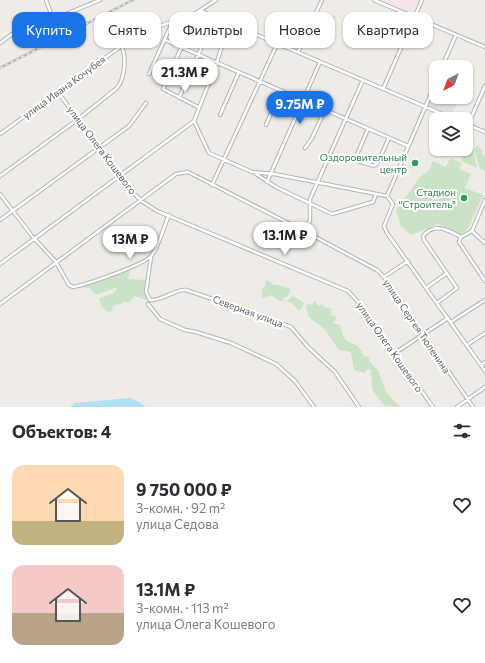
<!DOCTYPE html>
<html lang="ru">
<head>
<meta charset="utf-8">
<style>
  :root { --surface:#fff; --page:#f2f2f3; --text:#2b2b33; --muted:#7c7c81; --accent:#1a73e8 }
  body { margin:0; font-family:Commissioner,sans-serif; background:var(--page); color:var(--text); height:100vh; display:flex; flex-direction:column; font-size:15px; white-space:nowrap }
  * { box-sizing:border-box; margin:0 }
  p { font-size:13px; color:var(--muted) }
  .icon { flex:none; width:22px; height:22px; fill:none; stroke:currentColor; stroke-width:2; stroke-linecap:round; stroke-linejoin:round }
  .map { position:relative; height:407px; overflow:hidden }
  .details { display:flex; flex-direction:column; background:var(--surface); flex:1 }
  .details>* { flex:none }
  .guide { position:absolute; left:12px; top:12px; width:461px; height:36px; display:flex; gap:8px }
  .needle { width:26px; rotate:221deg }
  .controls { position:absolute; left:429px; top:60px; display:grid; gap:8px }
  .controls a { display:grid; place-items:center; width:44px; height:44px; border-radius:8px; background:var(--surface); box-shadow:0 1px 3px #0004; font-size:20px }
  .price { position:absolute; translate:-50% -34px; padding:0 9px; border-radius:14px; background:#fff; color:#222; font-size:13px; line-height:26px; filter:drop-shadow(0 1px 2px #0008) }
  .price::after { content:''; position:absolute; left:50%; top:24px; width:12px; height:9px; margin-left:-6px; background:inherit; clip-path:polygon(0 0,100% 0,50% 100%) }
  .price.current { background:var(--accent); color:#fff }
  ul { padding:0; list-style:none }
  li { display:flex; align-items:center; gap:12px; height:100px; padding:0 12px }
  li span { display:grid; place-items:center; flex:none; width:112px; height:80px; border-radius:12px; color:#555 }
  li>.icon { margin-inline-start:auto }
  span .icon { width:48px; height:48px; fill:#fffc; stroke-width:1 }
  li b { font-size:17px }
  h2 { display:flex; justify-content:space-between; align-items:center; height:48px; padding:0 12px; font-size:17px }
  .chip { padding:0 14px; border-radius:12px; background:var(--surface); box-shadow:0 1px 3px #0004; font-size:14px; line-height:36px }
  .chip.current { background:var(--accent); color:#fff }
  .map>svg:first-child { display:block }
  .education { fill:#e1ddd8 }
  .medical { fill:#f9e5e6 }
  .green { fill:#cae3c6 }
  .water { fill:#afe0f6 }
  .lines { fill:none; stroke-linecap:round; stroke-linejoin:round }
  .minor-casing { stroke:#b2b4b7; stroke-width:4.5 }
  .minor { stroke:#fff; stroke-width:2.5 }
  .rail-casing { stroke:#b4b5b5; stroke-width:2.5 }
  .rail { stroke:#fff; stroke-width:1; stroke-dasharray:3; stroke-linecap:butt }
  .leisure-dot { fill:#2e9e5b; stroke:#fff; stroke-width:1.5 }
  .labels { text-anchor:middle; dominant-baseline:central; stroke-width:4; stroke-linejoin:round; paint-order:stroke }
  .street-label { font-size:10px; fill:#5e6265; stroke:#fff }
  .leisure-label { font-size:10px; fill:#27864d; stroke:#fff; text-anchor:end }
</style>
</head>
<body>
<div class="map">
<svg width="485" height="407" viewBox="0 0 485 407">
  <rect width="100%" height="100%" fill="#efece7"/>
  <!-- education -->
  <path class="education" d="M 436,88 L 436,97 L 460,97 L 451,116 L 428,106 Z"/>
  <!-- medical -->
  <path class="medical" d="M 382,0 L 417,0 L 412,12 Z"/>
  <!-- green -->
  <path class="green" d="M 332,15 L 336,17 L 328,34 L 325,32 Z
    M 466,144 L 473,147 L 477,168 L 461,161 L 464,149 L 466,149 Z
    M 478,145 L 485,158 L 485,171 L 480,169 L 474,149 Z
    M 450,158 L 462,163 L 459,169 L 471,174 L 465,188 L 483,195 L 468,229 L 459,235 L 438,224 L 411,235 L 401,226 L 396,211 L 419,178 L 429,170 L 433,161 L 446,167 Z
    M 130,270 L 128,279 L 145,280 L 147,278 L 144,288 L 147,297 L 146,300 L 135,296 L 129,303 L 123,301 L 121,304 L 114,305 L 111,311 L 108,312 L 102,307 L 99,298 L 114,293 L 117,288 L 115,288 L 99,294 L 94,294 L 90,288 L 81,287 Z
    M 266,280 L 274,285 L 278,285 L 291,289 L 287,297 L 283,298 L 284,301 L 279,301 L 271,295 L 262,299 L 262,288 L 265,286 Z
    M 293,296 L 304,303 L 302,309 L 298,310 L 293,304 L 287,301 Z
    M 314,301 L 319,306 L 321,304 L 325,307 L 331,308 L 332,312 L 330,315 L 335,316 L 336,319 L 333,323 L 340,325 L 343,336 L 347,341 L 358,346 L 365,357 L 368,356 L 370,362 L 378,370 L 386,392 L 400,407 L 391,407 L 391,405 L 385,407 L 372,389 L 371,370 L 367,369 L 365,373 L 354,370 L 351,352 L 339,350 L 324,329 L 309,317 L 306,307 L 308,303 L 312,305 Z"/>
  <!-- water -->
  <path class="water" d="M 130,398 L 139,402 L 145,407 L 70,407 L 74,403 Z"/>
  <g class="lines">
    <defs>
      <path id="minor" d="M 46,0 L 53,19
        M 374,0 L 485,47
        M 201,11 L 454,119
        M 196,14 L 163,89 L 198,107
        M 165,40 L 408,146
        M 0,43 L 19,29 L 32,28 L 100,0
        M 298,52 L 322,0
        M 442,67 L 456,35
        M 149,74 L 172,23
        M 383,89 L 422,0
        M 57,91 L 132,192 L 143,202 L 157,211 L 348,291 L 359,303 L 433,407
        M 179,98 L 215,17
        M 220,115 L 239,72
        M 194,121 L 209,153 L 252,172 L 274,174 L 387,196
        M 194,121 L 217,62 L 229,23
        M 466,124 L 485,132
        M 266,125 L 281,90
        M 468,125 L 485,86
        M 368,129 L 356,157 L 358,161 L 374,166 L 378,162 L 389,138
        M 0,134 L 138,34 L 196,13 L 216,0
        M 305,148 L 312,138 L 325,110
        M 256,174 L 276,187 L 332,214 L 373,202 L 376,194
        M 0,176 L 77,120 L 117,88 C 125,78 127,57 121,45
        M 267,182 L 320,62
        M 212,185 L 277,44
        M 0,194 L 32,236 L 56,262 L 69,285 L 73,287 C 85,285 147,264 152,255 C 160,244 163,228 169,215
        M 387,196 L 393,204 L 384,226 L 387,233 L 485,371
        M 387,196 L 436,82
        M 485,200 L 472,231 L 461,237 L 459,242 L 485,281
        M 0,220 L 129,126 L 146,103
        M 472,231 L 485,243
        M 306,232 L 310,220 L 310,199 L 363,80
        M 151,257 L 146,292 L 150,300 C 163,301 174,289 186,290 L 263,316 L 291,327 L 308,347 L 335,372 L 359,407
        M 0,264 L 194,121
        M 384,277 L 408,261
        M 426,288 L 447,273
        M 437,303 L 457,288 L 424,240 L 423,236 C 435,222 448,230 461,237
        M 0,304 L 176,174 L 188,172 L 306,232 L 377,270 L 384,277 L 473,407
        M 148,304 L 160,319 L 185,330 L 196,332 L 231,343 L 276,364 L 295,381 L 314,407
        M 451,322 L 485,300
        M 467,345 L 485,333
        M 395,353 L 448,318
        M 481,365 L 485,362
        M 457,407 L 485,387"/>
    </defs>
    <!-- minor casing -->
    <use href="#minor" class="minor-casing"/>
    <!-- minor -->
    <use href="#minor" class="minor"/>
    <defs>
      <path id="rail" d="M 0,68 L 133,0"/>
    </defs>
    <!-- rail casing -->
    <use href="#rail" class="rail-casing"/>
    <!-- rail -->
    <use href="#rail" class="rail"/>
  </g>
  <!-- markers -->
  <g class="leisure-dot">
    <circle cx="415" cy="163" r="4"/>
    <circle cx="464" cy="198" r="4"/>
  </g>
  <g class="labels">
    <!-- street labels -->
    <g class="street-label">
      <text transform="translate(64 87) rotate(-36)">улица Ивана Кочубея</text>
      <text transform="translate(102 150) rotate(53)">улица Олега Кошевого</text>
      <text transform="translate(248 311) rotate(20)">Северная улица</text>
      <text transform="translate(417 326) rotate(56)">улица Сергея Тюленина</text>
      <text transform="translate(390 347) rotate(55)">улица Олега Кошевого</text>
    </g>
    <!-- leisure labels -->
    <g class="leisure-label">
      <text x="407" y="157">Оздоровительный<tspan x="407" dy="12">центр</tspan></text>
      <text x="456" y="192">Стадион<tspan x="456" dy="12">"Строитель"</tspan></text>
    </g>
  </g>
</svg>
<div class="controls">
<a><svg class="needle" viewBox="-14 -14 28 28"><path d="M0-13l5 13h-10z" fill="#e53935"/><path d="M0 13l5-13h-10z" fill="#7c7c81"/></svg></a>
<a><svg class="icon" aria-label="layers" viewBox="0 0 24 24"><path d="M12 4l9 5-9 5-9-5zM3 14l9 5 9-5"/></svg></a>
</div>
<b class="price" style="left:185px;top:93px">21.3M ₽</b>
<b class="price current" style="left:300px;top:125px">9.75M ₽</b>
<b class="price" style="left:285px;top:256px">13.1M ₽</b>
<b class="price" style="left:130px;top:260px">13M ₽</b>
<div class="guide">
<a class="chip current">Купить</a>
<a class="chip">Снять</a>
<a class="chip">Фильтры</a>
<a class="chip">Новое</a>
<a class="chip">Квартира</a>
</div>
</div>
<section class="details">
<h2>Объектов: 4<svg class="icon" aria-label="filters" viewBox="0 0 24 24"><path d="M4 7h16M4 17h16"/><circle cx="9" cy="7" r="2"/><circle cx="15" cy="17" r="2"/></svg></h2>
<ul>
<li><span style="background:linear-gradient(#ffd9b3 70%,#c2b280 0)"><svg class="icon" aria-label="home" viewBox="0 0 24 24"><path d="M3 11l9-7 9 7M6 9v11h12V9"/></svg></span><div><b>9 750 000 ₽</b><p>3-комн. · 92 m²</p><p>улица Седова</p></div><svg class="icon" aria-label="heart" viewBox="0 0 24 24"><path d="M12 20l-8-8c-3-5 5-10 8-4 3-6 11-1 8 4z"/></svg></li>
<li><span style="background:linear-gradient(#f6c9c9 60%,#b9a48a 0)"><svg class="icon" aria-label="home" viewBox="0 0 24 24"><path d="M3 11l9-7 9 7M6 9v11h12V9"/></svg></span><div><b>13.1M ₽</b><p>3-комн. · 113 m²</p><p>улица Олега Кошевого</p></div><svg class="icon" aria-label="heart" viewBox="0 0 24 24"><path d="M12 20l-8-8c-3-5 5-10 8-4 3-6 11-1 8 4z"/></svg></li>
</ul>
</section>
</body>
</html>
